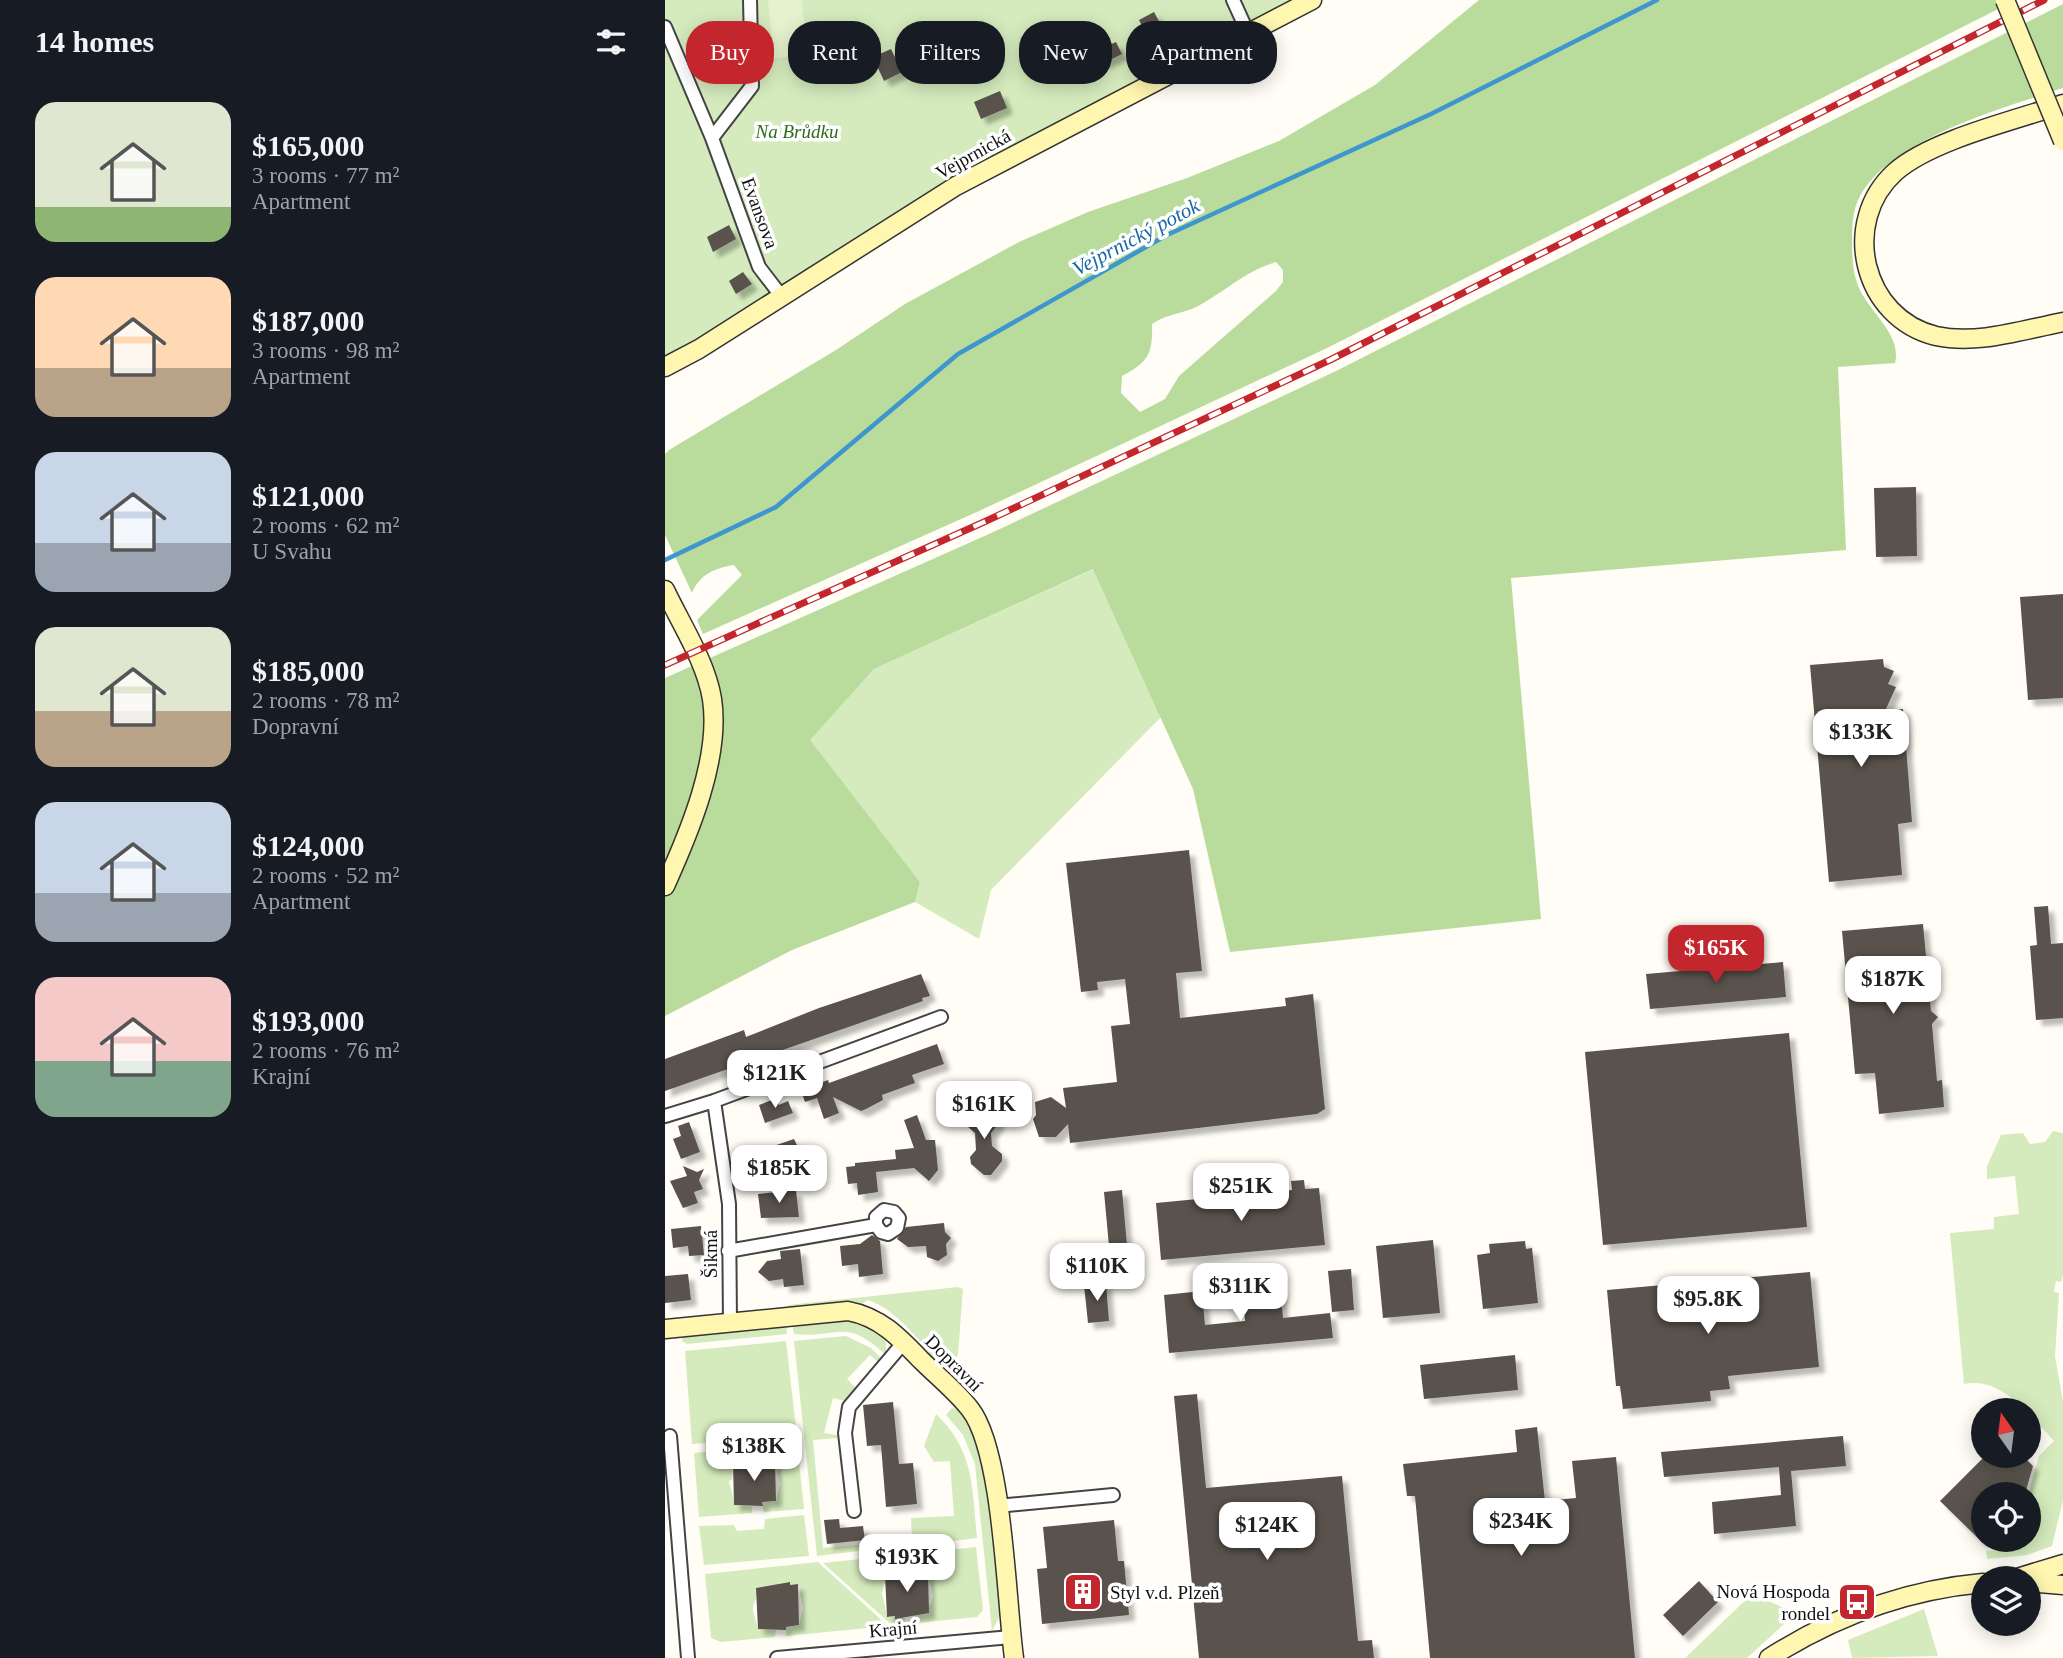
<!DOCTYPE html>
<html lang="en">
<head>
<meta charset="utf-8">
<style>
  :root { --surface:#171b24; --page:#20242c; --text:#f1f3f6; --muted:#9ea1a6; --accent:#c4262e }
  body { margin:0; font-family:"Times New Roman",serif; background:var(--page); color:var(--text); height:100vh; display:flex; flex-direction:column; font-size:26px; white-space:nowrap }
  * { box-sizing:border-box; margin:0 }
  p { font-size:23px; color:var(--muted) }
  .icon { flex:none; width:38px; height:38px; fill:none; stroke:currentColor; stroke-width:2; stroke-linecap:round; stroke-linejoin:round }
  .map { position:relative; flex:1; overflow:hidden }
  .sheet { display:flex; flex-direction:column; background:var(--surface); width:665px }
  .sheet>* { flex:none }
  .hud { position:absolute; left:21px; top:21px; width:665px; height:63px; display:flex; gap:14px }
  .needle { width:46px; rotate:346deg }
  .controls { position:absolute; left:1306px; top:1398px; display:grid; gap:14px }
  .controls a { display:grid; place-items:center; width:70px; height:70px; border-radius:50%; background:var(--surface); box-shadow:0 4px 18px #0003; font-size:35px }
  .price { position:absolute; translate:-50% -60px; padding:0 16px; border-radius:14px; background:#fff; color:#222; font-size:23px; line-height:46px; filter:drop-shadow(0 2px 4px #0008) }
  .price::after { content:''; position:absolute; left:50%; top:42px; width:21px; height:16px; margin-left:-10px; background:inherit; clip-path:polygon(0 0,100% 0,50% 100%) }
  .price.selected { background:var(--accent); color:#fff }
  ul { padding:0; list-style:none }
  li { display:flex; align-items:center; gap:21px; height:175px; padding:0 35px }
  li span { display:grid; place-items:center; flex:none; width:196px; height:140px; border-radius:21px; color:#555 }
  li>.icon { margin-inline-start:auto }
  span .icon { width:84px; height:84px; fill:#fffc; stroke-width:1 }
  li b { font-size:30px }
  h2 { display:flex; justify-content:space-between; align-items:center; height:84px; padding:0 35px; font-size:30px }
  .pill { padding:0 24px; border-radius:28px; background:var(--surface); box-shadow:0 4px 18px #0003; font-size:24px; line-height:63px }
  .pill.selected { background:var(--accent); color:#fff }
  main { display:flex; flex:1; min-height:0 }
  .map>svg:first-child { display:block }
  .green { fill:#d5ebbd }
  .forest { fill:#b9dc9c; fill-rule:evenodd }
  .pitch { fill:#e6f2cf }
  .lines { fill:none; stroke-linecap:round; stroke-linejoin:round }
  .stream { stroke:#3f96cf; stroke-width:4.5 }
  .building { fill:#5a524d; filter:url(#shadow) }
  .street-casing { stroke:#444; stroke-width:16 }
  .secondary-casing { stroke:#333; stroke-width:21 }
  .street { stroke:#fff; stroke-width:12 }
  .secondary { stroke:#fff6b0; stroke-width:18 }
  .rail-casing { stroke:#c4262e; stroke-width:7 }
  .rail { stroke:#fff; stroke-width:4.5; stroke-dasharray:13; stroke-linecap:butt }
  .secondary-bridge-casing { stroke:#333; stroke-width:21; stroke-linecap:butt }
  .secondary-bridge { stroke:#fff6b0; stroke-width:18 }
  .labels { text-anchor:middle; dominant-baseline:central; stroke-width:7; stroke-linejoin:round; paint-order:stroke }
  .park-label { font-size:19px; font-style:italic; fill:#2f6b1f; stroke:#fff }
  .street-label { font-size:19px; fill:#111; stroke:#fff }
  .poi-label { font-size:19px; fill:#111; stroke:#fff; text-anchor:end }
  .water-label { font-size:21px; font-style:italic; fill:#1768a6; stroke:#fff }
</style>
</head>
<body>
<main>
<section class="sheet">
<h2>14 homes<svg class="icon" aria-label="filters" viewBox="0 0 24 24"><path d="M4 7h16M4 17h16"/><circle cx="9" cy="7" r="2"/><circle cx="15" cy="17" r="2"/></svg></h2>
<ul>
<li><span style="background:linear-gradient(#dfe7d0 75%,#8fb573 0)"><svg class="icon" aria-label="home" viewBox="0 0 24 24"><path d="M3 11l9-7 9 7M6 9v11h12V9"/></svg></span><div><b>$165,000</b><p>3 rooms · 77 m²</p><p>Apartment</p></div></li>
<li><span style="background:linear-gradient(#ffd9b3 65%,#b9a48a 0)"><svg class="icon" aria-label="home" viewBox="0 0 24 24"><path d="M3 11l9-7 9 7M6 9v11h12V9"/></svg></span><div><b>$187,000</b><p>3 rooms · 98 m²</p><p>Apartment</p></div></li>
<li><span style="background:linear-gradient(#c9d6e8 65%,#9aa5b1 0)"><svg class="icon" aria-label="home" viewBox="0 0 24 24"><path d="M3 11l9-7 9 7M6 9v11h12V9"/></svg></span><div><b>$121,000</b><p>2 rooms · 62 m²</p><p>U Svahu</p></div></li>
<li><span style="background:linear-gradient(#dfe7d0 60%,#b9a48a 0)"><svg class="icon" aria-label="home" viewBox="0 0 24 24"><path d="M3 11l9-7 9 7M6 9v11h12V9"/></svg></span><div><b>$185,000</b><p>2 rooms · 78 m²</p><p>Dopravní</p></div></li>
<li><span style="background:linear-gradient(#c9d6e8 65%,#9aa5b1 0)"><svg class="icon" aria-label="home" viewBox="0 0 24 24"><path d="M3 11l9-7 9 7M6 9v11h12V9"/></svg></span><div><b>$124,000</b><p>2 rooms · 52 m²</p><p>Apartment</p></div></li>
<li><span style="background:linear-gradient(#f6c9c9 60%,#7fa58c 0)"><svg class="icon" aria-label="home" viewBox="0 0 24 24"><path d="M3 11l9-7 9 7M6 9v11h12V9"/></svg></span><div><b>$193,000</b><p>2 rooms · 76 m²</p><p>Krajní</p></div></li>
</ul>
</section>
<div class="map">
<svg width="1398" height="1658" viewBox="0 0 1398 1658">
  <defs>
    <filter id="shadow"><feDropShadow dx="6" dy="6" stdDeviation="2" flood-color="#0004"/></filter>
  </defs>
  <rect width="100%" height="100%" fill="#fffdf5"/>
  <!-- green -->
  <path class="green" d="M 0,0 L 647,0 L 291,186 L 0,367 Z
    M 429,569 L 497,716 L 326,890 L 314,939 L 250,902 L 255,882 L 144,740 L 209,669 Z
    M 1388,1131 L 1398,1133 L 1398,1275 L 1396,1282 L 1391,1281 L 1389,1292 L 1394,1293 L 1390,1356 L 1398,1402 L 1398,1500 L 1387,1546 L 1362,1555 L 1322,1559 L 1321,1551 L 1350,1548 L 1352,1540 L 1363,1540 L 1363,1496 L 1374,1456 L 1389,1441 C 1367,1417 1337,1376 1299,1384 L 1285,1233 L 1329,1229 L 1329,1217 L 1354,1214 L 1350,1176 L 1322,1179 L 1322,1166 L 1336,1135 L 1358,1133 L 1365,1144 L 1380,1142 Z
    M 293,1287 L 298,1289 L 293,1354 L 290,1362 C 274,1373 266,1358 255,1347 L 258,1344 C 241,1326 226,1308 203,1300 L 197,1304 L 124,1310 L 123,1305 Z
    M 167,1320 C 187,1320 208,1324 221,1341 L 221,1355 C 179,1316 174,1339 129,1334 L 127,1324 Z
    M 121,1324 L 122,1334 L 22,1344 L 17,1341 L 17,1334 Z
    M 181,1336 L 206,1348 L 218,1360 L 214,1363 L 205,1355 L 182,1379 L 191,1388 L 181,1401 L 168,1398 L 159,1433 L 172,1435 L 172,1438 L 148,1440 L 158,1548 L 228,1542 L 228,1547 L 152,1556 L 129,1341 Z
    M 121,1341 L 132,1436 L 27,1444 L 20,1351 Z
    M 287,1408 L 292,1409 C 335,1465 329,1546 336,1614 L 327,1631 L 310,1464 L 298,1435 L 281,1415 Z
    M 271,1414 C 310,1451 307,1489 312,1538 L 255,1545 L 254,1539 L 247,1540 L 246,1518 L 289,1516 L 285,1461 L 269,1462 L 259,1446 Z
    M 132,1443 L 139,1509 L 99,1512 L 97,1502 L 111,1501 L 115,1484 L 110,1460 L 82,1459 L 82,1462 L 68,1464 L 67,1480 L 64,1481 L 70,1505 L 87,1507 L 87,1513 L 34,1517 L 29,1453 Z
    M 139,1515 L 144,1556 L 39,1565 L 34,1526 L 69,1525 L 72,1531 L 99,1529 L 100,1519 Z
    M 311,1547 L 318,1610 L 312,1617 L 251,1623 L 250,1614 L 266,1604 L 268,1596 L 263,1572 L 234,1571 L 219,1584 L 217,1593 L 222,1617 L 240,1618 L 239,1624 L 227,1625 L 158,1563 Z
    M 153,1562 L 223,1626 L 121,1636 L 121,1627 L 134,1625 L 138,1608 L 133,1584 L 125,1585 L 124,1582 C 106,1584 90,1592 88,1608 C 87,1613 92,1621 93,1629 L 111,1630 L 110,1637 L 56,1642 L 46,1638 L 40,1574 Z
    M 1087,1594 L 1131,1613 L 1082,1658 L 1020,1658 Z
    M 1259,1609 L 1273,1656 L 1187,1658 L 1183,1640 Z"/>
  <!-- forest -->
  <path class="forest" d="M 814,0 L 1351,0 L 660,349 L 314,511 L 38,634 L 32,620 L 77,575 L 69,565 C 50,568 35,574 27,593 L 0,535 L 0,454 L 4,450 L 171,350 L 240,304 L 354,242 L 423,212 L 522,178 L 614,141 L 710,85 ZM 611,262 L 618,270 L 618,282 L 611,291 L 514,376 L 500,399 L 475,412 L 456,393 L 457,376 C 483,362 488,354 487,324 C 501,314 518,314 533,306 C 561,291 580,271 611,262 Z
    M 1398,4 L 1398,88 C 1338,108 1227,138 1195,196 C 1187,211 1187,227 1187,243 C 1187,258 1188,276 1195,290 C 1206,313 1237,336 1230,363 L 1173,367 L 1181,550 L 846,578 L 876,919 L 565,952 L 528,789 L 428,569 L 209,669 L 145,740 L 255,882 L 250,902 L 127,950 L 0,1016 L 0,678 L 324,534 L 671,371 Z"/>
  <!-- pitch -->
  <path class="pitch" d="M 103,0 L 137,0 L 142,55 L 109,58 Z"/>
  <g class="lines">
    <!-- stream -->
    <path class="stream" d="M 0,560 L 111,507 L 293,354 L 502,235 L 766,114 L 992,0"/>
  </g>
  <!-- building -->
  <path class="building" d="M 489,12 L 496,25 L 481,34 L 474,20 Z
    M 298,33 L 306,50 L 278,60 L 271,46 Z
    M 451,42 L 457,54 L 439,63 L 433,50 Z
    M 226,49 L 237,72 L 219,81 L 208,57 Z
    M 335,91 L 342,108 L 316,119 L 309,102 Z
    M 64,225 L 71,239 L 48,252 L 42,237 Z
    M 78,272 L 87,284 L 71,294 L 64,281 Z
    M 1251,487 L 1252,556 L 1211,557 L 1209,488 Z
    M 1398,594 L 1398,698 L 1363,700 L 1355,597 Z
    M 1218,659 L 1219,667 L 1229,671 L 1223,684 L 1231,687 L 1220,711 L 1238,709 L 1247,822 L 1233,824 L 1237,875 L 1164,882 L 1145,665 Z
    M 524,850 L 537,971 L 511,973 L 515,1018 L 621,1006 L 620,998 L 648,994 L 660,1109 L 652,1114 L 405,1143 L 403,1124 L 391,1137 L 374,1137 L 368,1119 L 371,1115 L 370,1102 L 386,1097 L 401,1108 L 398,1088 L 452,1082 L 446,1026 L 465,1024 L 460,979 L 432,982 L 433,990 L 416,992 L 401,863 Z
    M 1383,906 L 1386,944 L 1398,943 L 1398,1018 L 1371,1020 L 1365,946 L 1372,945 L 1369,907 Z
    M 1258,924 L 1262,967 L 1269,973 L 1263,980 L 1266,1011 L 1273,1017 L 1267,1024 L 1272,1081 L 1277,1080 L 1279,1107 L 1214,1114 L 1210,1073 L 1190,1074 L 1177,931 Z
    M 1118,962 L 1121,997 L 985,1009 L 981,974 Z
    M 256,974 L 265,996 L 257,998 L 258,1001 L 0,1091 L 0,1059 L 79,1030 L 81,1037 L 154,1008 Z
    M 1124,1033 L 1142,1227 L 938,1245 L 920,1052 Z
    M 272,1044 L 279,1064 L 247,1075 L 250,1083 L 217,1095 L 218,1100 L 201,1109 L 196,1111 L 168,1097 L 174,1113 L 159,1119 L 152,1098 L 140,1102 L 136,1090 L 163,1080 L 164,1083 Z
    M 112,1098 L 114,1105 L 123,1101 L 128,1113 L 100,1123 L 94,1105 Z
    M 319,1105 L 333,1117 L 334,1123 L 326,1133 L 327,1146 L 337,1154 L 337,1161 L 326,1175 L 319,1175 L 306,1164 L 305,1157 L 311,1150 L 310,1133 L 302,1126 L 302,1120 L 313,1106 Z
    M 252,1115 L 261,1140 L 270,1140 L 273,1170 L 264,1181 L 249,1168 L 211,1172 L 213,1192 L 193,1195 L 192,1183 L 183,1184 L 181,1167 L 190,1166 L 190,1163 L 231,1159 L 230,1150 L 249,1148 L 239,1120 Z
    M 24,1122 L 35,1152 L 16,1159 L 8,1139 L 16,1136 L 13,1126 Z
    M 129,1139 L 132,1145 L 140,1147 L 135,1153 L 138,1164 L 89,1181 L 85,1171 L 77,1169 L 82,1163 L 80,1156 Z
    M 18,1166 L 32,1172 L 39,1169 L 34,1180 L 38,1189 L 29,1192 L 33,1203 L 18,1208 L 5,1181 L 22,1176 Z
    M 639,1180 L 640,1189 L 654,1188 L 660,1245 L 496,1260 L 491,1203 L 627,1190 L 626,1181 Z
    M 131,1190 L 134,1217 L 96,1218 L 93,1194 Z
    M 457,1190 L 463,1256 L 445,1257 L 439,1192 Z
    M 279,1223 L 280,1232 L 286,1238 L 281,1244 L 282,1255 L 273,1261 L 262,1257 L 261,1246 L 243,1247 L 232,1239 L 241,1227 Z
    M 36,1226 L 39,1255 L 24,1256 L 23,1246 L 8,1248 L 6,1229 Z
    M 207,1235 L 215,1241 L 218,1274 L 194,1277 L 193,1264 L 177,1266 L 175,1246 L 195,1244 Z
    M 768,1240 L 775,1313 L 718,1318 L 711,1246 Z
    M 860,1241 L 861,1249 L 867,1248 L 873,1303 L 818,1309 L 812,1255 L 825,1253 L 824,1244 Z
    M 135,1249 L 139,1285 L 119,1287 L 118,1279 L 104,1281 L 93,1272 L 102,1261 L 116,1259 L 115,1251 Z
    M 686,1269 L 689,1310 L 667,1312 L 663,1271 Z
    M 1145,1272 L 1154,1367 L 1063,1376 L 1065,1389 L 1045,1391 L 1046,1401 L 958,1409 L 955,1386 L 951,1386 L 942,1290 Z
    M 23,1274 L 26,1300 L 0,1303 L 0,1276 Z
    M 441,1283 L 444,1321 L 423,1323 L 419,1285 Z
    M 615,1284 L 618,1318 L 665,1313 L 668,1338 L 504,1353 L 499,1295 L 537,1291 L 540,1325 L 580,1321 L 577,1287 Z
    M 850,1355 L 853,1390 L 759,1399 L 755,1365 Z
    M 532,1394 L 541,1488 L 677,1476 L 693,1641 L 707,1640 L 709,1658 L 534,1658 L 509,1396 Z
    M 228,1402 L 234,1464 L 248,1463 L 252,1504 L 221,1507 L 216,1445 L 202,1446 L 198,1405 Z
    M 872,1427 L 880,1501 L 911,1498 L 907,1461 L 951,1457 L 970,1658 L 765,1658 L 750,1496 L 742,1496 L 738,1464 L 852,1452 L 850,1430 Z
    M 1178,1436 L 1181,1466 L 1126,1471 L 1131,1526 L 1049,1534 L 1047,1502 L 1116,1495 L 1114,1467 L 999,1477 L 996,1452 Z
    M 1320,1456 L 1358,1456 L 1368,1466 L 1360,1494 L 1318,1494 L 1318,1543 L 1275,1501 Z
    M 101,1458 L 102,1461 L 110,1460 L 111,1501 L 97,1502 L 98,1506 L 69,1505 L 68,1464 Z
    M 174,1519 L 175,1528 L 198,1526 L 200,1540 L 162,1544 L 159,1520 Z
    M 449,1520 L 453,1561 L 459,1561 L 464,1615 L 377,1624 L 372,1569 L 382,1568 L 378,1527 Z
    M 254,1569 L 254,1572 L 263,1571 L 264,1613 L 230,1619 L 230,1616 L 222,1617 L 220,1575 Z
    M 1034,1581 L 1053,1602 L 1018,1636 L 998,1615 Z
    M 125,1582 L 125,1585 L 133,1584 L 134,1625 L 121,1627 L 121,1630 L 93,1629 L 91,1588 Z"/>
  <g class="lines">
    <defs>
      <path id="street" d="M 568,0 L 583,33
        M 0,27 L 47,138 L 94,267 L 117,297
        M 47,138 L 87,86 L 85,0
        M 49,1101 L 64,1204 L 65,1323
        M 0,1116 L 49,1101 L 276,1017
        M 63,1251 L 211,1225 L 216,1232 L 223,1234 L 232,1228 L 234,1218 L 229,1212 L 219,1210 L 211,1217 L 211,1225
        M 5,1436 L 23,1658
        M 332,1506 L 448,1495
        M 189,1511 L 180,1433 L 184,1407 L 239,1342
        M 112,1658 L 346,1637"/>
      <path id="secondary" d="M 1398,104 C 1351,120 1266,140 1230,172 C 1175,222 1197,318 1271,336 C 1313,345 1357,330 1398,322
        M 0,367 L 34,349 L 291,186 L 647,0
        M 0,590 C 16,624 41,662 47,699 C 56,758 24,833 0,886
        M 0,1329 L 183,1311 C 215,1317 234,1337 256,1360 C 272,1376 291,1391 305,1409 C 338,1451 341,1599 349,1658
        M 1352,1578 L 1398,1564
        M 1363,1582 L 1398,1585
        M 1104,1658 C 1170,1616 1240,1590 1318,1583"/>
    </defs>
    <!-- street casing -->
    <use href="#street" class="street-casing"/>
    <!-- secondary casing -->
    <use href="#secondary" class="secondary-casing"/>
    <!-- street -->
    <use href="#street" class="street"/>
    <!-- secondary -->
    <use href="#secondary" class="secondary"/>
    <defs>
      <path id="rail" d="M 0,665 L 319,522 L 665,360 L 1379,0"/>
    </defs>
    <!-- rail casing -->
    <use href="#rail" class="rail-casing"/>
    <!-- rail -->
    <use href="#rail" class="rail"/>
    <defs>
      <path id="secondary-bridge" d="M 1340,0 L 1398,141"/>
    </defs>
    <!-- secondary-bridge casing -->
    <use href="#secondary-bridge" class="secondary-bridge-casing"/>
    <!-- secondary-bridge -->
    <use href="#secondary-bridge" class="secondary-bridge"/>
  </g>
  <!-- icons -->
  <defs>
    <symbol id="building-square" viewBox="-11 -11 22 22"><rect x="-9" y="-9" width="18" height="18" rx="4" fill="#c4262e" stroke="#fff"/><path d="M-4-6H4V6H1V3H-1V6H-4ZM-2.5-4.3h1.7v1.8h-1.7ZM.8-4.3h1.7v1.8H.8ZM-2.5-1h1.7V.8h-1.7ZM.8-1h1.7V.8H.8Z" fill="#fff"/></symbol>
    <symbol id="bus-square" viewBox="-11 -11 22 22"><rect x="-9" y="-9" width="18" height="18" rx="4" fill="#c4262e" stroke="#fff"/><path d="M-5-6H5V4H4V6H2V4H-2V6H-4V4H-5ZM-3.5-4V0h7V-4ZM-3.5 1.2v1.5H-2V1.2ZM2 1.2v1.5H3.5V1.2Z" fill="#fff"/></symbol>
  </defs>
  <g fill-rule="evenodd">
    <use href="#building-square" x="396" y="1570" width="44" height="44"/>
    <use href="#bus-square" x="1170" y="1580" width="44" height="44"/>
  </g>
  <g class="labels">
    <!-- park labels -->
    <g class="park-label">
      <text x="132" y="131">Na Brůdku</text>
    </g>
    <!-- street labels -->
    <g class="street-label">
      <text transform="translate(308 154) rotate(-29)">Vejprnická</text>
      <text transform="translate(95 213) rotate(70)">Evansova</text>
      <text transform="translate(45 1254) rotate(-90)">Šikmá</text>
      <text transform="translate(289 1363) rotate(45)">Dopravní</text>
      <text transform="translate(228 1629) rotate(-5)">Krajní</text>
    </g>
    <!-- poi labels -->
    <g class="poi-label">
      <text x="1165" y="1591">Nová Hospoda<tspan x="1165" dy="22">rondel</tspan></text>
      <text x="445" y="1592" text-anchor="start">Styl v.d. Plzeň</text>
    </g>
    <!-- water labels -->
    <g class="water-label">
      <text transform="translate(471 237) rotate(-28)">Vejprnický potok</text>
    </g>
  </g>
</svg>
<div class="controls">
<a><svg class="needle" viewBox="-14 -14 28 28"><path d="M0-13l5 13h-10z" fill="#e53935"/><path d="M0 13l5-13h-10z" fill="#9ea1a6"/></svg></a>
<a><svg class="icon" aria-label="locate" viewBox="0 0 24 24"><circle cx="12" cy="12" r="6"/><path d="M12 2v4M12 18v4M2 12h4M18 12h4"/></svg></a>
<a><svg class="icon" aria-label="layers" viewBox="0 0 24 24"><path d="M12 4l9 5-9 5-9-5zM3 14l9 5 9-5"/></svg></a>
</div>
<b class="price" style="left:1196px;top:769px">$133K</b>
<b class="price selected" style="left:1051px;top:985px">$165K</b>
<b class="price" style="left:1228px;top:1016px">$187K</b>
<b class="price" style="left:110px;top:1110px">$121K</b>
<b class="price" style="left:319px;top:1141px">$161K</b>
<b class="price" style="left:114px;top:1205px">$185K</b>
<b class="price" style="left:576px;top:1223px">$251K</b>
<b class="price" style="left:432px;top:1303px">$110K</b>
<b class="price" style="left:575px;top:1323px">$311K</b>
<b class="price" style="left:1043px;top:1336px">$95.8K</b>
<b class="price" style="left:89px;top:1483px">$138K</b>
<b class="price" style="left:856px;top:1558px">$234K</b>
<b class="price" style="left:602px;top:1562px">$124K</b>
<b class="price" style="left:242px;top:1594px">$193K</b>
<div class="hud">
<a class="pill selected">Buy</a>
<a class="pill">Rent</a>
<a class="pill">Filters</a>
<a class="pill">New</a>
<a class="pill">Apartment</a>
</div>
</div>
</main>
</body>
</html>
